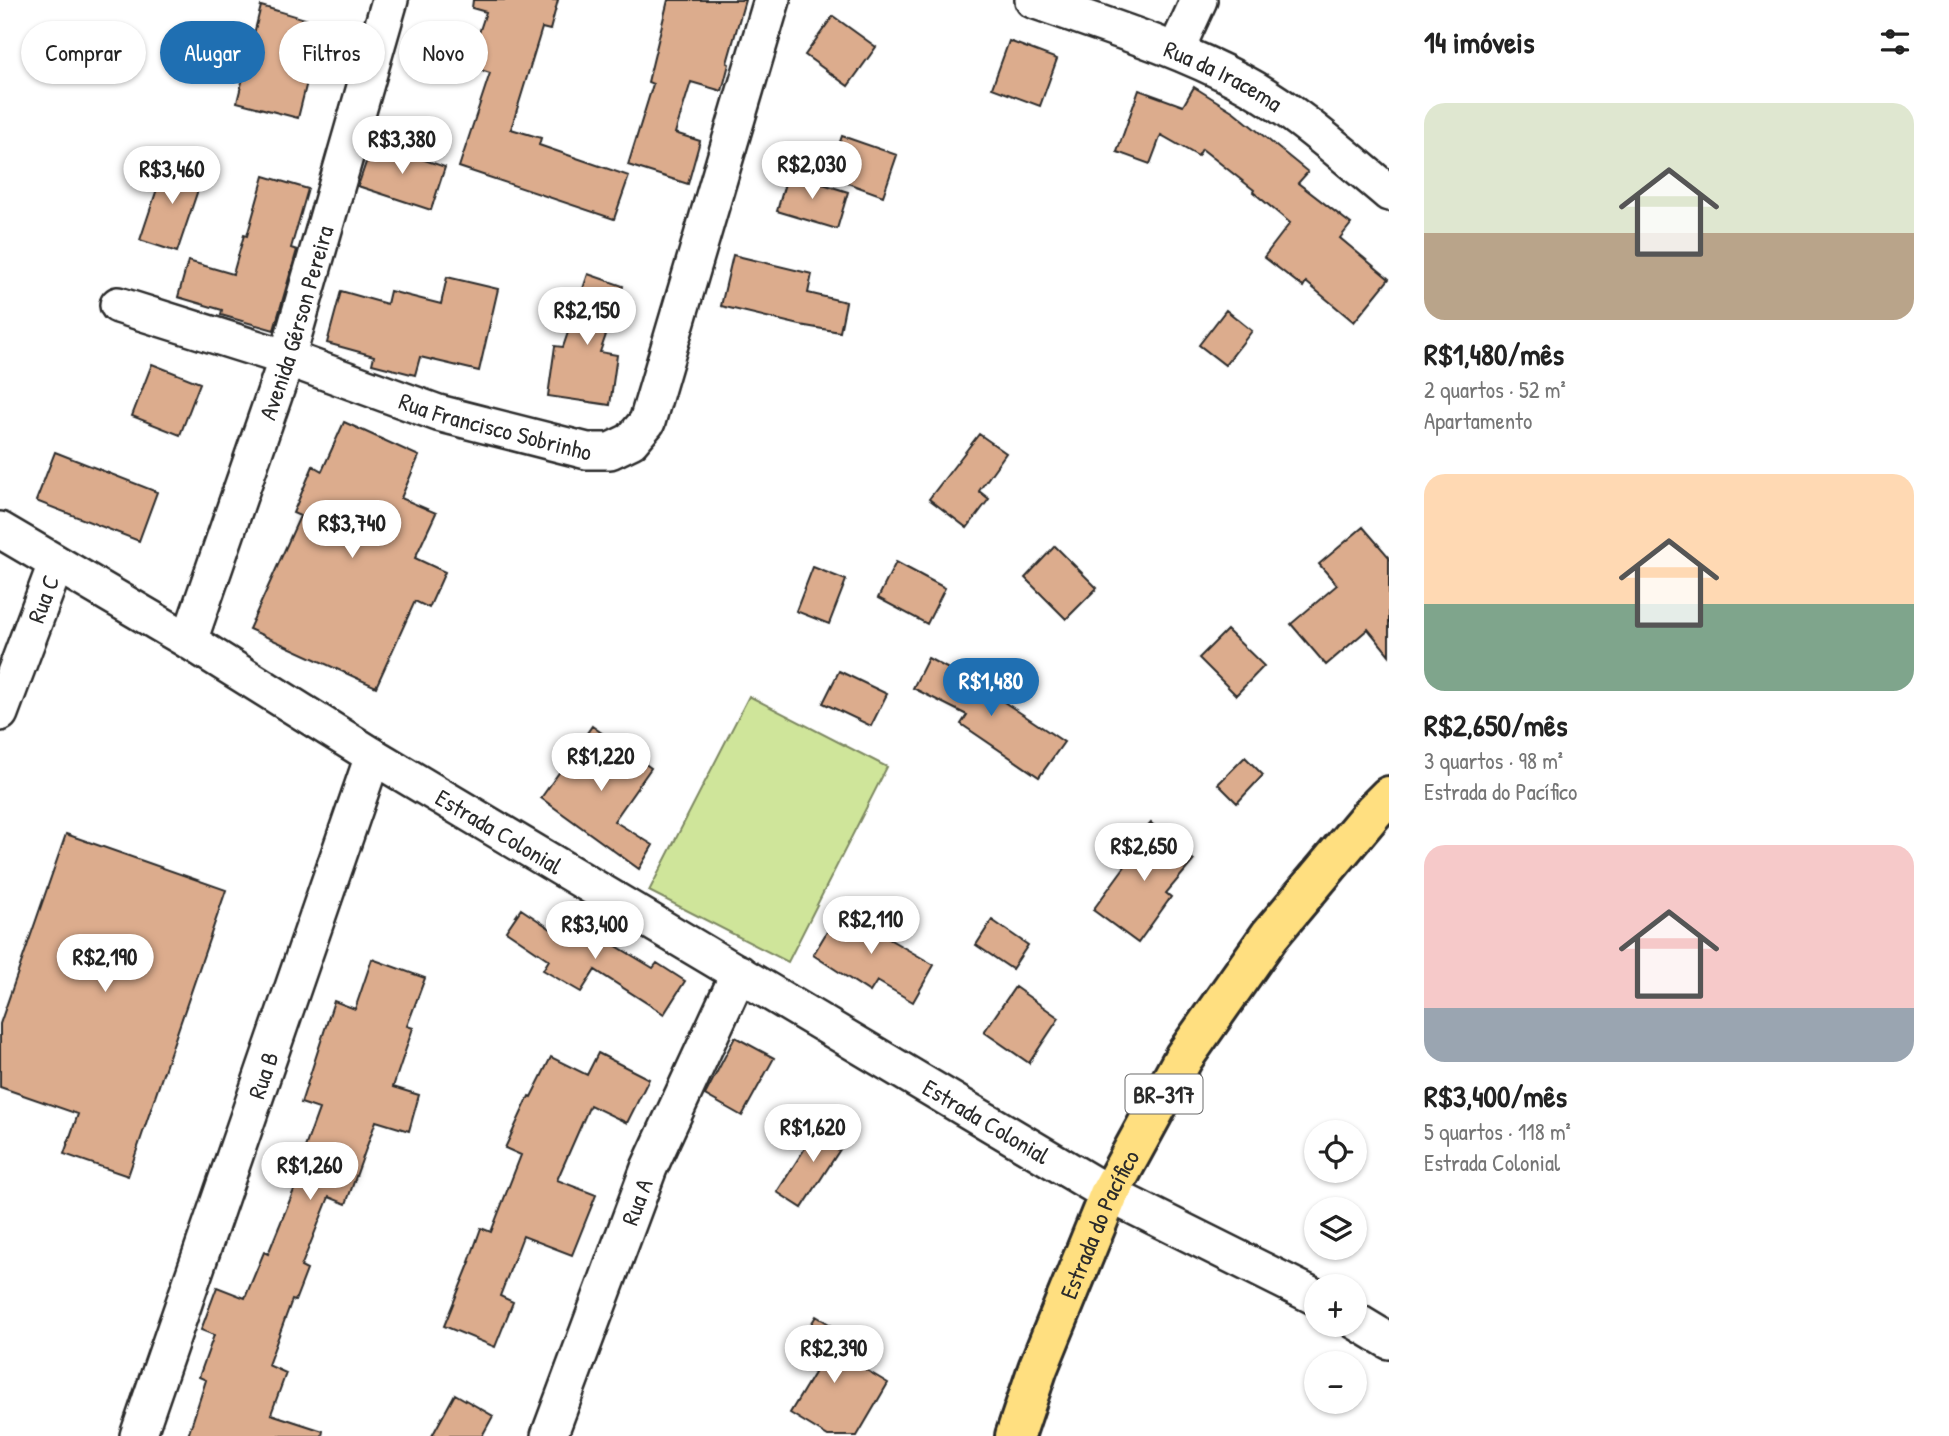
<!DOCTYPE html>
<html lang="pt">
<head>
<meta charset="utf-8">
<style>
  :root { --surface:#fff; --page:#f2f2f2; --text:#222; --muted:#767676; --accent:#1f6fb2 }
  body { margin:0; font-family:"Patrick Hand",sans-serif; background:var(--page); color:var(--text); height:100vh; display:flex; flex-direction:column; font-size:26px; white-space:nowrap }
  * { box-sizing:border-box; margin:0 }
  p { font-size:23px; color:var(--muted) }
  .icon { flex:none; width:38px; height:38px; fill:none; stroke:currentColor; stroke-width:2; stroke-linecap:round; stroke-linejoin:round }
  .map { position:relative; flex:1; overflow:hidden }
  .side { display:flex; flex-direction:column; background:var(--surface); width:560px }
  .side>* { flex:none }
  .top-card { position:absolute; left:21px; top:21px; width:665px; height:63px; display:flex; gap:14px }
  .controls { position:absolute; left:1304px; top:1120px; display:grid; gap:14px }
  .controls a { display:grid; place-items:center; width:63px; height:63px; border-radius:50%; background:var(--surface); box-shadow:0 2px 5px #0004; font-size:35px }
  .price { position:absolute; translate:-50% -60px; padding:0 16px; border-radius:24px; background:#fff; color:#222; font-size:23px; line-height:46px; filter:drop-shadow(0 2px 4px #0008) }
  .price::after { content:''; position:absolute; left:50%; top:42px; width:21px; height:16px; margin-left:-10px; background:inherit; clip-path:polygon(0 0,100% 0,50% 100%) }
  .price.on { background:var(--accent); color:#fff }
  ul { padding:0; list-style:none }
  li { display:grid; align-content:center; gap:14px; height:371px; padding:0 35px }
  li span { display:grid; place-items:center; height:217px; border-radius:21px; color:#555 }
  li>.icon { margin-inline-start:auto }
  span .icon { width:126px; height:126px; fill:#fffc; stroke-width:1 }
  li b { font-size:30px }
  h2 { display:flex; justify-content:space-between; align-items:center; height:84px; padding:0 35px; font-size:30px }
  .pill { padding:0 24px; border-radius:32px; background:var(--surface); box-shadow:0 2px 5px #0004; font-size:24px; line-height:63px }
  .pill.on { background:var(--accent); color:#fff }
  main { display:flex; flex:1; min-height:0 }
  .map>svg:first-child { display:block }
  .green { fill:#cfe59a; stroke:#7d8862; stroke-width:2 }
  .building { fill:#dcac8d; stroke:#2b2b2b; stroke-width:2 }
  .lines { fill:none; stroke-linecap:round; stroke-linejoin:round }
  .minor-casing { stroke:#2b2b2b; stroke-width:40 }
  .trunk-casing { stroke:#2b2b2b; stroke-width:44 }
  .minor { stroke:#fff; stroke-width:35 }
  .trunk { stroke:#ffdf80; stroke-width:38 }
  .labels { text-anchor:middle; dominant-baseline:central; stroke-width:5; stroke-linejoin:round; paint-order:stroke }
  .shield { fill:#fff; stroke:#6b6b6b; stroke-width:2 }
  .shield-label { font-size:23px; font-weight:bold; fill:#2b2b2b }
  .street-label { font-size:24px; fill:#2b2b2b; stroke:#fff }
</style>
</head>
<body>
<main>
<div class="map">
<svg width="1389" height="1436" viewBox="0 0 1389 1436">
  <rect width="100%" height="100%" fill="#fff"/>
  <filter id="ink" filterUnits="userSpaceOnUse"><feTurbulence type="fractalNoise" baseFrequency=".0143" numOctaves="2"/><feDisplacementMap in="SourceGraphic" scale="14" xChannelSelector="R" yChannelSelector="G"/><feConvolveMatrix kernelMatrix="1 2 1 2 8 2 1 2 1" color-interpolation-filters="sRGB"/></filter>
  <g filter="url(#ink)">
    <!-- green -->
    <path class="green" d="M 749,696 L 887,767 L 788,962 L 649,891 Z"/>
    <!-- building -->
    <path class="building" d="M 473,0 L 558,0 L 550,30 L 542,28 L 511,129 L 541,138 L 539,145 L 629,176 L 614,219 L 459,167 L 490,73 L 468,66 L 486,12 L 472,8 Z
      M 668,0 L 745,0 L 727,63 L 729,64 L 722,91 L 691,82 L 675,133 L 700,141 L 688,184 L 628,165 L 653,84 L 648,82 Z
      M 261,6 L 315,22 L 299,76 L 308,78 L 298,118 L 237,102 Z
      M 833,16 L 876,47 L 848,86 L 805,55 Z
      M 1009,41 L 1057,59 L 1040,106 L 992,88 Z
      M 1194,87 L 1234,112 L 1308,172 L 1298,183 L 1351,224 L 1340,238 L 1389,279 L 1354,322 L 1306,282 L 1303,287 L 1264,257 L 1290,223 L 1253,192 L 1254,190 L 1202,149 L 1198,156 L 1161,135 L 1150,164 L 1117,152 L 1139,90 L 1183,106 Z
      M 842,136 L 897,155 L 883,196 L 828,176 Z
      M 373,142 L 445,167 L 431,210 L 358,186 Z
      M 167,159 L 204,172 L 177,252 L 140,240 Z
      M 788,173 L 848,192 L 837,229 L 777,211 Z
      M 264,176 L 308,189 L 291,248 L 297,250 L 274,330 L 221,315 L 222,310 L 178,297 L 188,261 L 233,274 L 244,235 L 247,236 Z
      M 733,255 L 812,274 L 808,293 L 846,302 L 840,332 L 800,325 L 721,306 Z
      M 588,274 L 623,286 L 600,352 L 617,355 L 610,405 L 548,396 L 555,346 L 563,347 Z
      M 447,277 L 498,289 L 479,371 L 420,357 L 415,375 L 372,364 L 374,356 L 327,343 L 341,291 L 387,304 L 390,291 L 441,304 Z
      M 1226,310 L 1252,331 L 1225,365 L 1199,345 Z
      M 152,364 L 200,383 L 180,435 L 132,416 Z
      M 344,422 L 419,456 L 401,498 L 436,513 L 415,558 L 445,572 L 429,608 L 415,601 L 376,687 L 249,629 L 300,516 L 293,513 L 313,466 L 322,471 Z
      M 979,434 L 1006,453 L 979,491 L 989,499 L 967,528 L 929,499 Z
      M 55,452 L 157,492 L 139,541 L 36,501 Z
      M 1363,527 L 1389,557 L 1389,655 L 1368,629 L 1326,665 L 1291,624 L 1337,585 L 1319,564 Z
      M 1055,546 L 1097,588 L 1066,619 L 1025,578 Z
      M 896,562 L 945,588 L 927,624 L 878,598 Z
      M 813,567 L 846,580 L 829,624 L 796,611 Z
      M 1227,630 L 1264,666 L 1236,695 L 1199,658 Z
      M 928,658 L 977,684 L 1064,742 L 1039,777 L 961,724 L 967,715 L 913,688 Z
      M 839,671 L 887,694 L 871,726 L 823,703 Z
      M 592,726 L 651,768 L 614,821 L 653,845 L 639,869 L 541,798 Z
      M 1245,757 L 1263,775 L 1237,803 L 1218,784 Z
      M 1151,823 L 1194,860 L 1166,893 L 1171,897 L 1138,943 L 1093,910 L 1131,858 L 1125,853 Z
      M 66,834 L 226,890 L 128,1176 L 64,1154 L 78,1114 L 0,1087 L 0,1024 Z
      M 843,905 L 873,923 L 870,928 L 934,965 L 913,1002 L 877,981 L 870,992 L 813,955 Z
      M 521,909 L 563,937 L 573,920 L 653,968 L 657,963 L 685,981 L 664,1014 L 595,970 L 581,992 L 543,970 L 549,960 L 506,931 Z
      M 992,920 L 1028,945 L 1012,969 L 976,945 Z
      M 372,959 L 425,978 L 407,1026 L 413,1028 L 393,1087 L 419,1095 L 409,1131 L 376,1121 L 346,1204 L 329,1197 L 301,1267 L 307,1270 L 295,1301 L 292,1300 L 268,1365 L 286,1373 L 271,1414 L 323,1431 L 322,1436 L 188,1436 L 206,1380 L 199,1377 L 214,1335 L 201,1330 L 217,1287 L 245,1298 L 264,1252 L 268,1254 L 296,1185 L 292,1183 L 319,1109 L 301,1103 L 334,1001 L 355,1009 Z
      M 1015,987 L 1059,1018 L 1029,1063 L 984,1032 Z
      M 735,1037 L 774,1058 L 742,1116 L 705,1095 Z
      M 598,1053 L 649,1079 L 627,1123 L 590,1105 L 557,1180 L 596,1195 L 572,1255 L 523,1236 L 500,1296 L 513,1302 L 495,1347 L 444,1326 L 470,1262 L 469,1262 L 481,1228 L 491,1232 L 521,1155 L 505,1148 L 529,1096 L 531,1097 L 551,1057 L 587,1075 Z
      M 823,1120 L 848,1137 L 802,1208 L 777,1192 Z
      M 816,1316 L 844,1333 L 833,1350 L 888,1383 L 857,1436 L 828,1436 L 790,1413 L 814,1373 L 790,1359 Z
      M 455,1394 L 493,1416 L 482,1436 L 432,1436 Z"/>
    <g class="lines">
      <defs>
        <g id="minor">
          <path id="s1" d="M 1033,0 C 1103,25 1174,46 1240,81 C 1295,110 1342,154 1389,193"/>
          <path d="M 1176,50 L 1199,0"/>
          <path id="s2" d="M 118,305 L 287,358 L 438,413 L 587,451 L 610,451 L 631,441 L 647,422 L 772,0"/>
          <path id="s3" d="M 0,530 L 189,641 L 373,756 L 1109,1194 L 1316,1297"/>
          <path id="s4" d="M 189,641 L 287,358 L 390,0"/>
          <path id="s5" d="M 0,713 L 56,564"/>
          <path d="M 1354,1320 L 1389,1341"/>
          <path id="s6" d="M 138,1436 L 373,756"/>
          <path id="s7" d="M 549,1436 L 649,1168 L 739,973"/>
        </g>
        <g id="trunk">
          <path id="s8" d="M 1015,1436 L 1038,1368 L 1109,1194 L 1184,1057 L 1270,935 L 1374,811 L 1389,796"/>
        </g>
      </defs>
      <!-- minor casing -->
      <use href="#minor" class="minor-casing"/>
      <!-- trunk casing -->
      <use href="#trunk" class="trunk-casing"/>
      <!-- minor -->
      <use href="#minor" class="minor"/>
      <!-- trunk -->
      <use href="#trunk" class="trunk"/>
    </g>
  </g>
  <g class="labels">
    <!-- shield labels -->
    <rect class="shield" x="1125.5" y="1074.5" width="77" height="39" rx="5"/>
    <g class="shield-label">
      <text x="1164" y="1094">BR-317</text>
    </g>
    <!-- street labels -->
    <g class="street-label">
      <text stroke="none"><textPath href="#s1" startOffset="205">Rua da Iracema</textPath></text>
      <text stroke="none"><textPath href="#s4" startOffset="336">Avenida Gérson Pereira</textPath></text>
      <text stroke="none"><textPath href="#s2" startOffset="397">Rua Francisco Sobrinho</textPath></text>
      <text stroke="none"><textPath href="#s5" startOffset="122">Rua C</textPath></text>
      <text stroke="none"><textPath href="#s3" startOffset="583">Estrada Colonial</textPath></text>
      <text stroke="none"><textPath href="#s6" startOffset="382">Rua B</textPath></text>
      <text stroke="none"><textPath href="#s3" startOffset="1150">Estrada Colonial</textPath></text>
      <text stroke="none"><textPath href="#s7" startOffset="250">Rua A</textPath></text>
      <text stroke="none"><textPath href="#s8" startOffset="228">Estrada do Pacífico</textPath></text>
    </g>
  </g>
</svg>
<div class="controls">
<a><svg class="icon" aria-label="locate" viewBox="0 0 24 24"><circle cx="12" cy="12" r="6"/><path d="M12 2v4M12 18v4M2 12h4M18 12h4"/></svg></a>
<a><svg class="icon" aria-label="layers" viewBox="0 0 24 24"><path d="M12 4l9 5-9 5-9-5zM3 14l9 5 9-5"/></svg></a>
<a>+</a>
<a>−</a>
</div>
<b class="price" style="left:402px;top:176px">R$3,380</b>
<b class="price" style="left:812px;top:201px">R$2,030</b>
<b class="price" style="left:172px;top:206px">R$3,460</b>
<b class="price" style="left:587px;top:347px">R$2,150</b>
<b class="price" style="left:352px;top:560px">R$3,740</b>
<b class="price on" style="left:991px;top:718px">R$1,480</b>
<b class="price" style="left:601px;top:793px">R$1,220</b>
<b class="price" style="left:1144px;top:883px">R$2,650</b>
<b class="price" style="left:871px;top:956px">R$2,110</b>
<b class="price" style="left:595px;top:961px">R$3,400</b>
<b class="price" style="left:105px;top:994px">R$2,190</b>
<b class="price" style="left:813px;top:1164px">R$1,620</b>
<b class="price" style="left:310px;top:1202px">R$1,260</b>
<b class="price" style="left:834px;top:1385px">R$2,390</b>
<div class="top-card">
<a class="pill">Comprar</a>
<a class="pill on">Alugar</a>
<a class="pill">Filtros</a>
<a class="pill">Novo</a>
</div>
</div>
<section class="side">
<h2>14 imóveis<svg class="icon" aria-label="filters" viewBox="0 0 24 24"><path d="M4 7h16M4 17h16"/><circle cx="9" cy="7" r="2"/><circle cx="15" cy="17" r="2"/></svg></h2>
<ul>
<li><span style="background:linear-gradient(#dfe7d0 60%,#b9a48a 0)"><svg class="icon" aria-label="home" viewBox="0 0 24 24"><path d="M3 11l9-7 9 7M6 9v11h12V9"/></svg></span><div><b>R$1,480/mês</b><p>2 quartos · 52 m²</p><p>Apartamento</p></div></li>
<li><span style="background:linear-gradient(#ffd9b3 60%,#7fa58c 0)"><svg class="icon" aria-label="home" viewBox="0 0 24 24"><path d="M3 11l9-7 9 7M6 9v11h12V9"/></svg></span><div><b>R$2,650/mês</b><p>3 quartos · 98 m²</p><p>Estrada do Pacífico</p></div></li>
<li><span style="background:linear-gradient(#f6c9c9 75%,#9aa5b1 0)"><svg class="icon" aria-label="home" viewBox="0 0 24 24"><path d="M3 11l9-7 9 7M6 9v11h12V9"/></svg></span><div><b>R$3,400/mês</b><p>5 quartos · 118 m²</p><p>Estrada Colonial</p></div></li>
</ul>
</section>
</main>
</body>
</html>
